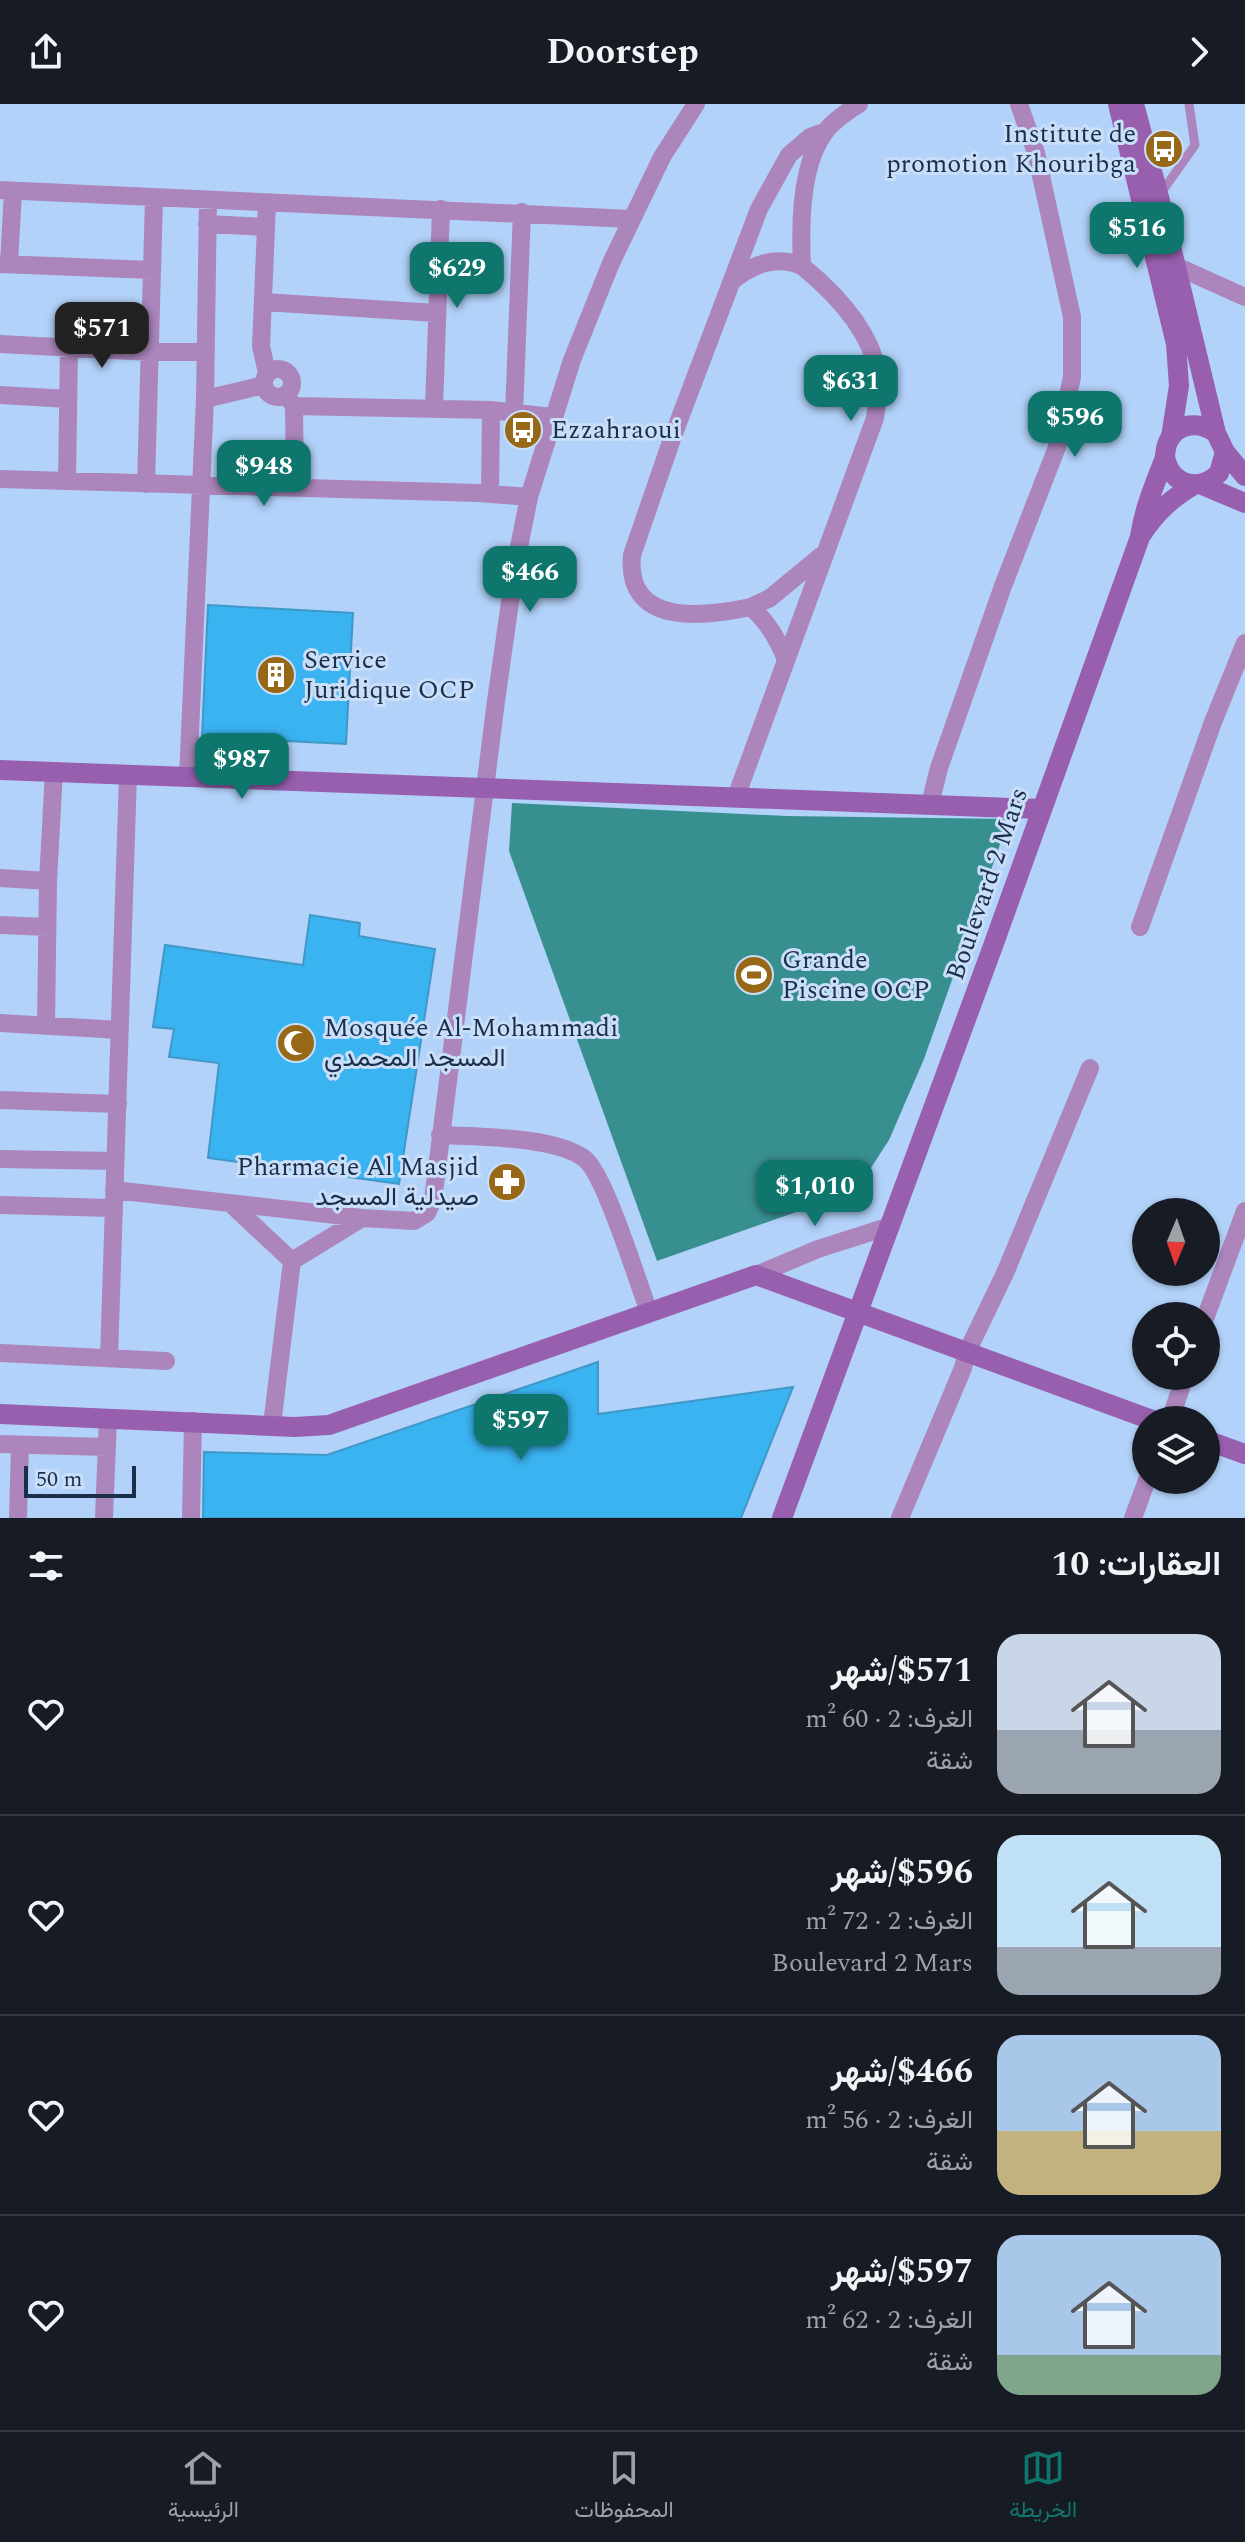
<!DOCTYPE html>
<html lang="ar">
<head>
<meta charset="utf-8">
<style>
  :root { --surface:#171b24; --page:#20242c; --text:#f1f3f6; --muted:#9ea1a6; --line:#363941; --accent:#0f766e }
  body { margin:0; font-family:Spectral,Vazirmatn,serif; background:var(--page); color:var(--text); direction:rtl; height:100vh; display:flex; flex-direction:column; font-size:30px; white-space:nowrap }
  * { box-sizing:border-box; margin:0 }
  p { font-size:26px; color:var(--muted) }
  .icon { flex:none; width:44px; height:44px; fill:none; stroke:currentColor; stroke-width:2; stroke-linecap:round; stroke-linejoin:round }
  .map { position:relative; height:1414px; overflow:hidden; direction:ltr }
  .drawer { display:flex; flex-direction:column; background:var(--surface); flex:1 }
  .drawer>* { flex:none }
  .needle { width:52px; rotate:182deg }
  .controls { position:absolute; left:1132px; top:1094px; display:grid; gap:16px }
  .controls a { display:grid; place-items:center; width:88px; height:88px; border-radius:50%; background:var(--surface); box-shadow:0 2px 6px #0004; font-size:40px }
  .scale { position:absolute; left:24px; bottom:20px; width:112px; box-sizing:border-box; padding-left:8px; border:4px solid #1b2f4a; border-top:0; font-size:22px; line-height:28px; white-space:nowrap; color:#1b2f4a; -webkit-text-stroke:6px #c9def9; paint-order:stroke }
  .price { position:absolute; translate:-50% -68px; padding:0 18px; border-radius:16px; background:var(--accent); color:#fff; font-size:26px; line-height:52px; filter:drop-shadow(0 2px 4px #0008) }
  .price::after { content:''; position:absolute; left:50%; top:48px; width:24px; height:18px; margin-left:-12px; background:inherit; clip-path:polygon(0 0,100% 0,50% 100%) }
  .price.on { background:#222; color:#fff }
  ul { padding:0; list-style:none }
  li { display:flex; align-items:center; gap:24px; height:200px; padding:0 24px }
  li+li { border-top:2px solid var(--line) }
  li span { display:grid; place-items:center; flex:none; width:224px; height:160px; border-radius:24px; color:#555 }
  li>.icon { margin-inline-start:auto }
  span .icon { width:96px; height:96px; fill:#fffc; stroke-width:1 }
  li b { font-size:34px }
  h2 { display:flex; justify-content:space-between; align-items:center; height:96px; padding:0 24px; font-size:34px }
  header { display:flex; justify-content:space-between; align-items:center; height:104px; padding:0 24px; background:var(--surface); font-size:36px; font-weight:700 }
  .dock { display:flex; justify-content:space-around; align-items:center; height:112px; border-top:2px solid var(--line); background:var(--surface); font-size:22px; color:var(--muted) }
  .dock a { display:grid; justify-items:center; gap:4px }
  .dock .on { color:var(--accent) }
  .map>svg:first-child { display:block }
  .water { fill:#388f90 }
  .building { fill:#3ab3f1; stroke:#3f98c7; stroke-width:2 }
  .lines { fill:none; stroke-linecap:round; stroke-linejoin:round }
  .lane { stroke:#ab85bb; stroke-width:9 }
  .street { stroke:#ab85bb; stroke-width:18 }
  .secondary { stroke:#985faf; stroke-width:20 }
  .labels { text-anchor:middle; dominant-baseline:central; stroke-width:6; stroke-linejoin:round; paint-order:stroke }
  .poi-label { font-size:26px; fill:#1b2f4a; stroke:#c9def9; text-anchor:start }
  .street-label { font-size:26px; fill:#1b2f4a; stroke:#c9def9 }
</style>
</head>
<body>
<header><svg class="icon" aria-label="forward" viewBox="0 0 24 24"><path d="M9 5l7 7-7 7"/></svg>Doorstep<svg class="icon" aria-label="share" viewBox="0 0 24 24"><path d="M12 15V3M7 8l5-5 5 5M5 13v7h14v-7"/></svg></header>
<div class="map">
<svg width="1245" height="1414" viewBox="0 0 1245 1414">
  <rect width="100%" height="100%" fill="#b3d2fa"/>
  <!-- water -->
  <path class="water" d="M 512,699 L 786,712 L 1009,715 L 924,955 L 889,1036 L 856,1087 L 657,1157 L 509,747 Z"/>
  <!-- building -->
  <path class="building" d="M 208,501 L 353,509 L 346,640 L 202,633 Z
    M 310,811 L 360,819 L 359,832 L 435,845 L 399,1080 L 208,1054 L 219,959 L 169,953 L 174,925 L 153,923 L 165,841 L 303,861 Z
    M 598,1258 L 598,1310 L 793,1283 L 741,1414 L 203,1414 L 204,1348 L 327,1351 Z"/>
  <g class="lines">
    <!-- lane -->
    <path class="lane" d="M 1161,89 L 1195,41 L 1189,0"/>
    <!-- street -->
    <path class="street" d="M 0,86 L 631,115
      M 267,99 L 261,242 L 267,269
      M 207,120 L 266,123
      M 0,160 L 152,166
      M 9,160 L 13,87
      M 1176,162 L 1245,193
      M 732,177 C 753,160 776,151 802,162
      M 264,198 L 436,209
      M 0,240 L 150,248 L 205,248
      M264 279a14 14 0 1 1 28 0a14 14 0 1 1-28 0Z
      M 0,291 L 68,295
      M 286,291 L 294,302 L 491,306 L 552,313
      M 205,295 L 264,281
      M 294,302 L 295,383
      M 434,304 L 441,105
      M 514,309 L 522,108
      M 0,375 L 479,389 L 529,393
      M 67,377 L 69,243
      M 146,380 L 154,95
      M 490,390 L 491,306
      M 751,503 L 770,494 L 821,452
      M 786,556 C 778,535 768,518 751,503 C 704,513 625,523 632,451 L 673,332 L 759,105 L 789,51 L 810,33 L 824,28
      M 188,673 L 205,295 L 208,97
      M 736,693 L 875,314 C 877,300 880,284 878,270 C 871,226 835,189 802,162 C 800,123 800,61 825,28 C 833,17 848,7 859,0
      M 930,700 L 939,664 L 1003,482 L 1057,343 L 1072,273 L 1072,213 L 1036,49 L 1019,0
      M 0,774 L 48,777
      M 0,821 L 47,823
      M 1140,823 L 1213,618 L 1245,539
      M 0,919 L 120,926
      M 46,922 L 48,777 L 54,667
      M 0,996 L 118,1000
      M 440,1031 C 477,1033 556,1032 585,1055 C 605,1071 638,1179 649,1208
      M 0,1055 L 115,1057
      M 114,1086 L 362,1114 L 414,1117 L 427,1109 L 433,1096 L 496,597 L 515,463 L 529,393 L 572,256 L 611,159 L 662,53 L 696,0
      M 231,1100 L 292,1157 L 272,1321
      M 0,1101 L 112,1104
      M 292,1157 L 362,1114
      M 756,1171 L 818,1145 L 890,1122
      M 1206,1212 L 1245,1107
      M 0,1249 L 166,1257
      M 109,1254 L 128,671
      M 1170,1316 L 1185,1272
      M 0,1340 L 106,1343
      M 18,1414 L 20,1341
      M 104,1414 L 108,1314
      M 191,1414 L 193,1317
      M 900,1414 L 963,1264 L 967,1248 L 1006,1167 L 1090,964
      M 1133,1414 L 1147,1376"/>
    <!-- secondary -->
    <path class="secondary" d="M 1118,0 L 1176,240 L 1179,282 L 1171,333
      M 1134,0 L 1159,93 L 1216,329
      M 1225,348 L 1245,372
      M 1200,380 L 1245,399
      M 1142,430 C 1156,408 1172,394 1194,381
      M 0,666 L 1041,705
      M 0,1310 L 294,1323 L 329,1321 L 756,1171 L 1152,1316
      M 1206,1336 L 1245,1350
      M 782,1414 L 993,842 L 1140,433 C 1144,405 1154,382 1164,356 C 1166,350 1165,344 1168,338 C 1177,318 1200,317 1216,329 L 1225,348 L 1219,369 C 1199,389 1171,381 1165,353"/>
  </g>
  <!-- icons -->
  <defs>
    <symbol id="bus-disc" viewBox="-11 -11 22 22"><circle r="9.5" fill="#966817" stroke="#c9def9"/><path d="M-5-6H5V4H4V6H2V4H-2V6H-4V4H-5ZM-3.5-4V0h7V-4ZM-3.5 1.2v1.5H-2V1.2ZM2 1.2v1.5H3.5V1.2Z" fill="#fff"/></symbol>
    <symbol id="building-disc" viewBox="-11 -11 22 22"><circle r="9.5" fill="#966817" stroke="#c9def9"/><path d="M-4-6H4V6H1V3H-1V6H-4ZM-2.5-4.3h1.7v1.8h-1.7ZM.8-4.3h1.7v1.8H.8ZM-2.5-1h1.7V.8h-1.7ZM.8-1h1.7V.8H.8Z" fill="#fff"/></symbol>
    <symbol id="stadium-disc" viewBox="-11 -11 22 22"><circle r="9.5" fill="#966817" stroke="#c9def9"/><path d="M0-5a6.5 5 0 1 0 0 10a6.5 5 0 1 0 0-10ZM-3.5-1.8h7v3.6h-7Z" fill="#fff"/></symbol>
    <symbol id="mosque-disc" viewBox="-11 -11 22 22"><circle r="9.5" fill="#966817" stroke="#c9def9"/><path d="M3.5-4.9A6 6 0 1 0 3.5 4.9A5 5 0 1 1 3.5-4.9Z" fill="#fff"/></symbol>
    <symbol id="pharmacy-disc" viewBox="-11 -11 22 22"><circle r="9.5" fill="#966817" stroke="#c9def9"/><path d="M-2-6h4v4h4v4h-4v4h-4v-4h-4v-4h4Z" fill="#fff"/></symbol>
  </defs>
  <g fill-rule="evenodd">
    <use href="#bus-disc" x="1142" y="23" width="44" height="44"/>
    <use href="#bus-disc" x="501" y="304" width="44" height="44"/>
    <use href="#building-disc" x="254" y="549" width="44" height="44"/>
    <use href="#stadium-disc" x="732" y="849" width="44" height="44"/>
    <use href="#mosque-disc" x="274" y="917" width="44" height="44"/>
    <use href="#pharmacy-disc" x="485" y="1056" width="44" height="44"/>
  </g>
  <g class="labels">
    <!-- poi labels -->
    <g class="poi-label">
      <text x="1136" y="30" text-anchor="end">Institute de<tspan x="1136" dy="30">promotion Khouribga</tspan></text>
      <text x="551" y="326">Ezzahraoui</text>
      <text x="304" y="556">Service<tspan x="304" dy="30">Juridique OCP</tspan></text>
      <text x="782" y="856">Grande<tspan x="782" dy="30">Piscine OCP</tspan></text>
      <text x="324" y="924">Mosquée Al-Mohammadi<tspan x="324" dy="30">المسجد المحمدي</tspan></text>
      <text x="479" y="1063" text-anchor="end">Pharmacie Al Masjid<tspan x="479" dy="30">صيدلية المسجد</tspan></text>
    </g>
    <!-- street labels -->
    <g class="street-label">
      <text transform="translate(987 780) rotate(-71)">Boulevard 2 Mars</text>
    </g>
  </g>
</svg>
<div class="controls">
<a><svg class="needle" viewBox="-14 -14 28 28"><path d="M0-13l5 13h-10z" fill="#e53935"/><path d="M0 13l5-13h-10z" fill="#9ea1a6"/></svg></a>
<a><svg class="icon" aria-label="locate" viewBox="0 0 24 24"><circle cx="12" cy="12" r="6"/><path d="M12 2v4M12 18v4M2 12h4M18 12h4"/></svg></a>
<a><svg class="icon" aria-label="layers" viewBox="0 0 24 24"><path d="M12 4l9 5-9 5-9-5zM3 14l9 5 9-5"/></svg></a>
</div>
<div class="scale">50 m</div>
<b class="price" style="left:1137px;top:166px">$516</b>
<b class="price" style="left:457px;top:206px">$629</b>
<b class="price on" style="left:102px;top:266px">$571</b>
<b class="price" style="left:851px;top:319px">$631</b>
<b class="price" style="left:1075px;top:355px">$596</b>
<b class="price" style="left:264px;top:404px">$948</b>
<b class="price" style="left:530px;top:510px">$466</b>
<b class="price" style="left:242px;top:697px">$987</b>
<b class="price" style="left:815px;top:1124px">$1,010</b>
<b class="price" style="left:521px;top:1358px">$597</b>
</div>
<section class="drawer">
<h2>العقارات: 10<svg class="icon" aria-label="filters" viewBox="0 0 24 24"><path d="M4 7h16M4 17h16"/><circle cx="9" cy="7" r="2"/><circle cx="15" cy="17" r="2"/></svg></h2>
<ul>
<li><span style="background:linear-gradient(#c9d6e8 60%,#9aa5b1 0)"><svg class="icon" aria-label="home" viewBox="0 0 24 24"><path d="M3 11l9-7 9 7M6 9v11h12V9"/></svg></span><div><b>$571/شهر</b><p>الغرف: 2 · 60 m²</p><p>شقة</p></div><svg class="icon" aria-label="heart" viewBox="0 0 24 24"><path d="M12 20l-8-8c-3-5 5-10 8-4 3-6 11-1 8 4z"/></svg></li>
<li><span style="background:linear-gradient(#bfe0f5 70%,#9aa5b1 0)"><svg class="icon" aria-label="home" viewBox="0 0 24 24"><path d="M3 11l9-7 9 7M6 9v11h12V9"/></svg></span><div><b>$596/شهر</b><p>الغرف: 2 · 72 m²</p><p>Boulevard 2 Mars</p></div><svg class="icon" aria-label="heart" viewBox="0 0 24 24"><path d="M12 20l-8-8c-3-5 5-10 8-4 3-6 11-1 8 4z"/></svg></li>
<li><span style="background:linear-gradient(#a9c7e8 60%,#c2b280 0)"><svg class="icon" aria-label="home" viewBox="0 0 24 24"><path d="M3 11l9-7 9 7M6 9v11h12V9"/></svg></span><div><b>$466/شهر</b><p>الغرف: 2 · 56 m²</p><p>شقة</p></div><svg class="icon" aria-label="heart" viewBox="0 0 24 24"><path d="M12 20l-8-8c-3-5 5-10 8-4 3-6 11-1 8 4z"/></svg></li>
<li><span style="background:linear-gradient(#a9c7e8 75%,#7fa58c 0)"><svg class="icon" aria-label="home" viewBox="0 0 24 24"><path d="M3 11l9-7 9 7M6 9v11h12V9"/></svg></span><div><b>$597/شهر</b><p>الغرف: 2 · 62 m²</p><p>شقة</p></div><svg class="icon" aria-label="heart" viewBox="0 0 24 24"><path d="M12 20l-8-8c-3-5 5-10 8-4 3-6 11-1 8 4z"/></svg></li>
</ul>
</section>
<nav class="dock">
<a class="on"><svg class="icon" aria-label="map" viewBox="0 0 24 24"><path d="M3 6l6-2 6 2 6-2v14l-6 2-6-2-6 2zM9 4v14M15 6v14"/></svg>الخريطة</a>
<a><svg class="icon" aria-label="saved" viewBox="0 0 24 24"><path d="M7 4h10v16l-5-4-5 4z"/></svg>المحفوظات</a>
<a><svg class="icon" aria-label="home" viewBox="0 0 24 24"><path d="M3 11l9-7 9 7M6 9v11h12V9"/></svg>الرئيسية</a>
</nav>
</body>
</html>
